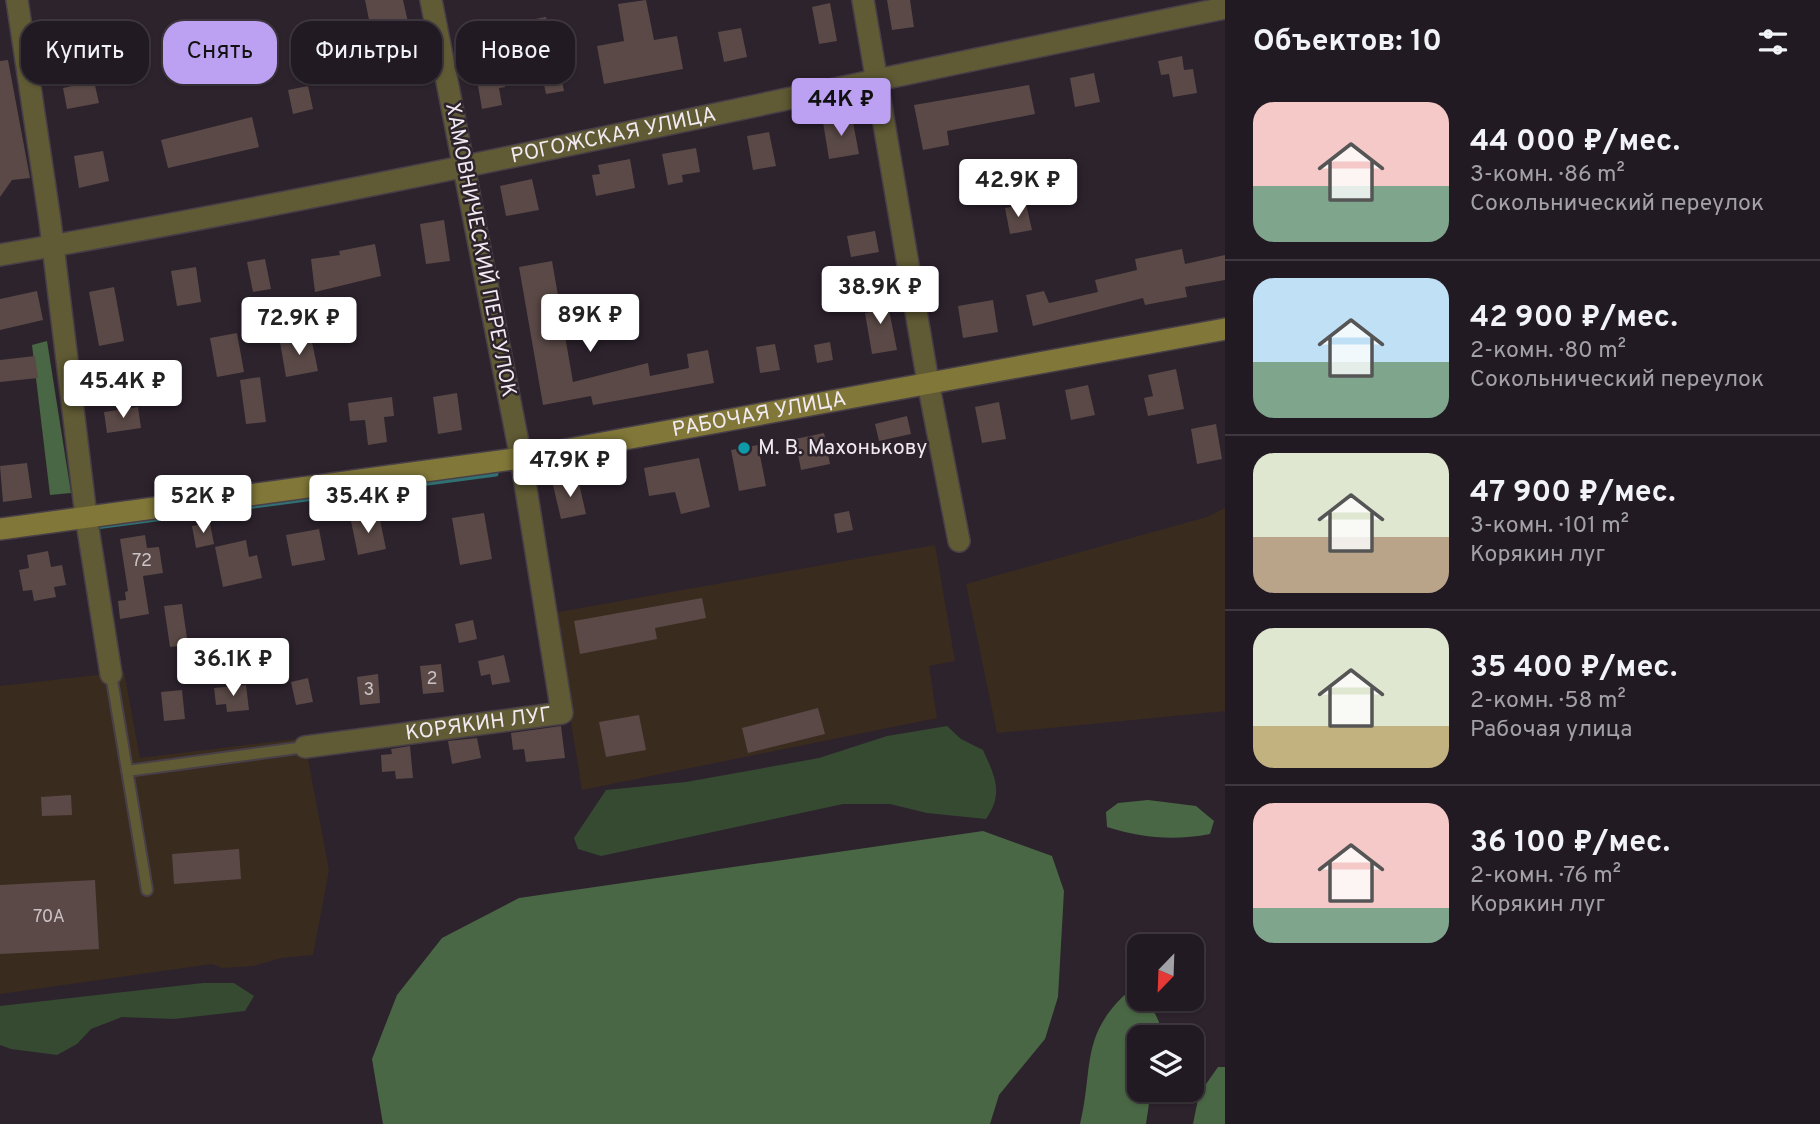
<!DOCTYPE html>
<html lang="ru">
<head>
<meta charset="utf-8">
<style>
  :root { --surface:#221a22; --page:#2a232a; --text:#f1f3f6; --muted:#a2a1a5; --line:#3f3840; --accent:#bca0f2 }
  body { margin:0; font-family:Overpass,sans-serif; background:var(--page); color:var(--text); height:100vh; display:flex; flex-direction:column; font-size:26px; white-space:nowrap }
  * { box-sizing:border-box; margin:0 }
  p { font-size:23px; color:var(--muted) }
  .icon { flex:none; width:38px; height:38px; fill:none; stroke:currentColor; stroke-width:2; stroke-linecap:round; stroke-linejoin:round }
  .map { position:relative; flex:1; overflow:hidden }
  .side { display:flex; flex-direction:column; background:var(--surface); width:595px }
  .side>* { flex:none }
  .banner { position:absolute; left:21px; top:21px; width:665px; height:63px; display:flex; gap:14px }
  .needle { width:46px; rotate:203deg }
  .buttons { position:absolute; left:1127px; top:934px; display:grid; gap:14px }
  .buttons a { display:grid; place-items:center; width:77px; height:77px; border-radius:14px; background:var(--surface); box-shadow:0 2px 5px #0004,0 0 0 2px var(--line); font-size:35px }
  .price { position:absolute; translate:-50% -60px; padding:0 16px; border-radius:7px; background:#fff; color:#222; font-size:23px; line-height:46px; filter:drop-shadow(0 2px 4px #0008) }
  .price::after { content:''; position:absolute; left:50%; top:42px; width:21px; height:16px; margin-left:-10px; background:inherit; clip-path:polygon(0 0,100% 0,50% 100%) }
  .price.selected { background:var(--accent); color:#111 }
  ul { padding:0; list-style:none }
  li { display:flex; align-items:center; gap:21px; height:175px; padding:0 28px }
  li+li { border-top:2px solid var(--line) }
  li span { display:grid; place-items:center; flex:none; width:196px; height:140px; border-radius:21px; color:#555 }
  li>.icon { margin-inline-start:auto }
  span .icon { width:84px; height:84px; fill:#fffc; stroke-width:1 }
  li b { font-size:30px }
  h2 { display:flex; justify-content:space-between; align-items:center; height:84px; padding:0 28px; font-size:30px }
  .pill { padding:0 24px; border-radius:21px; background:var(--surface); box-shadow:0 2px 5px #0004,0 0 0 2px var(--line); font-size:24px; line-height:63px }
  .pill.selected { background:var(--accent); color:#111 }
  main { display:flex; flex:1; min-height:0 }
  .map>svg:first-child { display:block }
  .industrial { fill:#3a2b1f }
  .green { fill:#354a31 }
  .forest { fill:#496744 }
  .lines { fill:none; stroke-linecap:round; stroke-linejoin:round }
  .stream { stroke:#307174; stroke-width:5 }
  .building { fill:#5a4947 }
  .service-casing { stroke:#483f48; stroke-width:14 }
  .minor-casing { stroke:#483f48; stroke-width:24 }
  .tertiary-casing { stroke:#483f48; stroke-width:24 }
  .secondary-casing { stroke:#483f48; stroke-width:24 }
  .service { stroke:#605b34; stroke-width:10 }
  .minor { stroke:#605b34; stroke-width:21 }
  .tertiary { stroke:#605b34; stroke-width:21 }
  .secondary { stroke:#817738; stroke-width:21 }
  .culture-dot { fill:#0f9aa8; stroke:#2d232d; stroke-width:2.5 }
  .labels { text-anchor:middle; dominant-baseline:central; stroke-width:5; stroke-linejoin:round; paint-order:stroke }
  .number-label { font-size:18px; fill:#cbc2c6 }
  .street-label { font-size:21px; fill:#f1eaf1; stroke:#2d232d }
  .poi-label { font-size:21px; fill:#f1eaf1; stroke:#2d232d; text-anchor:start }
</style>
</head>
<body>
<main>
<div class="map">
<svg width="1225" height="1124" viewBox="0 0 1225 1124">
  <rect width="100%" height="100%" fill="#2d232d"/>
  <!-- industrial -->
  <path class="industrial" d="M 1225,508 L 1225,711 L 997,733 L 966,584 L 1207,517 Z
    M 935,545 L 955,661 L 929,666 L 937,718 L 582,790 L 553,613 Z
    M 124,672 L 140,758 L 304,738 L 329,870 L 313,955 L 281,958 L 253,966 L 222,968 L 212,964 L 0,994 L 0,686 Z"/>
  <!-- green -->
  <path class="green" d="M 947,726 L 961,739 L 983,750 C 995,777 1004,793 986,819 L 927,813 L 890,804 L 843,804 L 601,856 L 578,849 L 574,838 L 606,790 L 686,782 L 819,758 L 887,736 Z
    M 203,983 L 234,983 L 254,996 L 245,1011 L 174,1019 L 122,1017 L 91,1029 L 77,1044 L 57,1055 L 11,1049 L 0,1045 L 0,1006 Z"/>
  <!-- forest -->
  <path class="forest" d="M 47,341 L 71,493 L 50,495 L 32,345 Z
    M 1148,800 L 1196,806 L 1214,821 L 1210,834 C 1173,841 1143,838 1107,827 L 1106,812 L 1118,803 Z
    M 983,831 L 1052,856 L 1064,891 L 1058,997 L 1045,1039 L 999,1095 L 990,1124 L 383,1124 L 372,1059 L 397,995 L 442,938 L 519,898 Z
    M 1130,990 L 1139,993 L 1139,999 L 1148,999 L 1159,1022 L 1158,1038 L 1139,1038 L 1139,1090 L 1151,1090 L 1146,1124 L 1080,1124 C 1094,1067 1079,1035 1130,990 Z
    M 1218,1067 L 1225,1067 L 1225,1124 L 1193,1124 L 1199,1094 Z"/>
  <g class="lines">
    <!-- stream -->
    <path class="stream" d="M 96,527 L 496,474"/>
  </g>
  <!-- building -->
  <path class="building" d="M 365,0 L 403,0 L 410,31 L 402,33 L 408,77 L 367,82 L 364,60 L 377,59 Z
    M 646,0 L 654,40 L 677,36 L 683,69 L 604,84 L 597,46 L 624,41 L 618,4 Z
    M 887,0 L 910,0 L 914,27 L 892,30 Z
    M 830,3 L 837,41 L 819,44 L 812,7 Z
    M 546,17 L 549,32 L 527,35 L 525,21 Z
    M 741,28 L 747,57 L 724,62 L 718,32 Z
    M 1182,56 L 1184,70 L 1193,69 L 1197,93 L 1173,97 L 1169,74 L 1161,75 L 1158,61 Z
    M 8,60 L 30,178 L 12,180 L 0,197 L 0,61 Z
    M 558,61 L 564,91 L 546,94 L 540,65 Z
    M 501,69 L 505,87 L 499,88 L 502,105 L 482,109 L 476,74 Z
    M 1094,73 L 1100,102 L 1075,107 L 1070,78 Z
    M 94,81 L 99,103 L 67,109 L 63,88 Z
    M 1029,85 L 1035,114 L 947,131 L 949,145 L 923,150 L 914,105 Z
    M 308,86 L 313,109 L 293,114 L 288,90 Z
    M 252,117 L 259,147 L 168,168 L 161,140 Z
    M 852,117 L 859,154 L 829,159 L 823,122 Z
    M 769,132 L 776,166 L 753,170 L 747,136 Z
    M 696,148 L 700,172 L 682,175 L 683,182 L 668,185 L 662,154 Z
    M 103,151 L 109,181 L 79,188 L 74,156 Z
    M 630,159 L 635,188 L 596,196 L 592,175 L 600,174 L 598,165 Z
    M 532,179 L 539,210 L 506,216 L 500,186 Z
    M 1026,204 L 1032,230 L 1010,234 L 1005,208 Z
    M 444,220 L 450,261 L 426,264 L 420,224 Z
    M 875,231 L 879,252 L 851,257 L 847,236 Z
    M 375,244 L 381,276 L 315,292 L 311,259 L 340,255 L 339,251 Z
    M 1182,249 L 1185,264 L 1225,255 L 1225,280 L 1185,287 L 1187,297 L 1145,305 L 1143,298 L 1033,326 L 1026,295 L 1044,291 L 1049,303 L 1098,292 L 1095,280 L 1137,270 L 1135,259 Z
    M 265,259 L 271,289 L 253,292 L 247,262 Z
    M 552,261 L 573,382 L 648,363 L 650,376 L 689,368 L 687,354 L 708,350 L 714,383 L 593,405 L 591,396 L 543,405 L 519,267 Z
    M 196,267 L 201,302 L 177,306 L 171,271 Z
    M 114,287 L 124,341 L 99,346 L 89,292 Z
    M 37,291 L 43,320 L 0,330 L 0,299 Z
    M 886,295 L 897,350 L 872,354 L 865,313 L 871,312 L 869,298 Z
    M 993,300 L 998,332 L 963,338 L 958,306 Z
    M 237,333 L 244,372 L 217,377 L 210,338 Z
    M 311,337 L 318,371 L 286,377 L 280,342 Z
    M 830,342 L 833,360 L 817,363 L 814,345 Z
    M 775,344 L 780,370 L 760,373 L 756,347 Z
    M 35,356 L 38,378 L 0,382 L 0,360 Z
    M 1176,369 L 1184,409 L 1148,416 L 1144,398 L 1153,396 L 1148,375 Z
    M 260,377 L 266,422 L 246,424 L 240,380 Z
    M 1088,385 L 1095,415 L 1071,420 L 1065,390 Z
    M 457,393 L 462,430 L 438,434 L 433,397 Z
    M 392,397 L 394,416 L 384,417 L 387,442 L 368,445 L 365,420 L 350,421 L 348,403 Z
    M 999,402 L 1006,439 L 982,443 L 975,407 Z
    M 138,407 L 141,428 L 107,433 L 104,412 Z
    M 907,416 L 911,434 L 879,441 L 875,424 Z
    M 1216,424 L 1222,459 L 1197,464 L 1191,429 Z
    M 824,433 L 830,464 L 801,470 L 795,439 Z
    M 758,445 L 766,486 L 739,491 L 731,450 Z
    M 699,458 L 710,507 L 681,514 L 675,492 L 649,496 L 644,468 Z
    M 27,463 L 32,498 L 3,502 L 0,466 Z
    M 578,479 L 586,514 L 561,519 L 553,485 Z
    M 849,511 L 853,530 L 837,533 L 834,514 Z
    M 484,513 L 492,559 L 460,565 L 452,518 Z
    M 379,515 L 386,549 L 358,555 L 351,521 Z
    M 210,523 L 214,544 L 196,548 L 192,526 Z
    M 319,529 L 325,560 L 292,566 L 286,535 Z
    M 145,535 L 147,548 L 159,547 L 163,573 L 143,576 L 149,614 L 120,619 L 118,601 L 126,600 L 125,592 L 128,591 L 120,539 Z
    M 246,540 L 249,557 L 257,555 L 262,578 L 223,587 L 215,547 Z
    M 48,551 L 51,567 L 62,565 L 66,585 L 54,587 L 56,597 L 34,601 L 32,590 L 23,591 L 19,570 L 29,568 L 27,555 Z
    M 702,598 L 706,618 L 655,628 L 657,639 L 580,654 L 574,621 Z
    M 182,604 L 188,645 L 170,647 L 164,606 Z
    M 473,620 L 477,639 L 459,643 L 455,624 Z
    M 504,655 L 510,682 L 492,685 L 490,674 L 481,676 L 478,661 Z
    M 441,664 L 444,692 L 423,694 L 420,666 Z
    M 378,674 L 380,703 L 360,705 L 357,677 Z
    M 308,678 L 313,702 L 296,705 L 291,682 Z
    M 246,685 L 249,710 L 227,712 L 226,704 L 216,705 L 214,688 Z
    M 182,690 L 185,719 L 164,721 L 161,692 Z
    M 818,708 L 825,734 L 748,753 L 742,728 Z
    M 639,715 L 646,750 L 606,757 L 599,722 Z
    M 561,726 L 565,758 L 526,762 L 524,749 L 513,750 L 511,733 Z
    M 477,738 L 481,758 L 452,764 L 448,741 Z
    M 410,746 L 413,778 L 396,779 L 395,771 L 382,772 L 381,755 L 392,754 L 391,749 Z
    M 71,795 L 72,815 L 42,816 L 41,797 Z
    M 239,849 L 241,879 L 174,884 L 172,854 Z
    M 95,880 L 99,949 L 0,954 L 0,885 Z"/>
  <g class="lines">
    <defs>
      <path id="service" d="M 111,674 L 147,890
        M 127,771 L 305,747"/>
      <g id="minor">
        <path d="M 863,0 L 928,382 L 959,541"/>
        <path id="s1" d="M 0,255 C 410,184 817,90 1225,8"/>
        <path d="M 86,516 L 111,674"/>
        <path id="s2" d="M 305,747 L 562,713 L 521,458 L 431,0"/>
      </g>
      <path id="tertiary" d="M 17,0 L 50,221 L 86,516"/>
      <g id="secondary">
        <path id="s3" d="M 0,529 L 521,458 L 1225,329"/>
      </g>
    </defs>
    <!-- service casing -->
    <use href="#service" class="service-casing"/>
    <!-- minor casing -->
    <use href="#minor" class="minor-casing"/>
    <!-- tertiary casing -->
    <use href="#tertiary" class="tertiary-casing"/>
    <!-- secondary casing -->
    <use href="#secondary" class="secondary-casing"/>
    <!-- service -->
    <use href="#service" class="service"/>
    <!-- minor -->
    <use href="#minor" class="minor"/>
    <!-- tertiary -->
    <use href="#tertiary" class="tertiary"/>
    <!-- secondary -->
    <use href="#secondary" class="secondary"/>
  </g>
  <!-- markers -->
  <circle class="culture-dot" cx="744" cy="448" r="7"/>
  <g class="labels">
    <!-- number labels -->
    <g class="number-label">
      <text x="142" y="561">72</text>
      <text x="432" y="679">2</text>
      <text x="369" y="690">3</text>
      <text x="49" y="917">70А</text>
    </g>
    <!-- street labels -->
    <g class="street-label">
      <text stroke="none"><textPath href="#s1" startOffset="625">РОГОЖСКАЯ УЛИЦА</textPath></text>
      <text transform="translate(480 250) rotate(79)">ХАМОВНИЧЕСКИЙ ПЕРЕУЛОК</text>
      <text stroke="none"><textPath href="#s3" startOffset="768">РАБОЧАЯ УЛИЦА</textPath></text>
      <text stroke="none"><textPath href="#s2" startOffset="175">КОРЯКИН ЛУГ</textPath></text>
    </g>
    <!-- poi labels -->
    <g class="poi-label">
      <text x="758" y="448">М. В. Махонькову</text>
    </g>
  </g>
</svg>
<div class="buttons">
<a><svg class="needle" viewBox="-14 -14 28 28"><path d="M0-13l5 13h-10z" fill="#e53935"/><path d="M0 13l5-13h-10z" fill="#a2a1a5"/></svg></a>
<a><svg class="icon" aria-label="layers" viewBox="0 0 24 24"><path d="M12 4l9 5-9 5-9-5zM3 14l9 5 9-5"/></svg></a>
</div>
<b class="price selected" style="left:841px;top:138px">44K ₽</b>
<b class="price" style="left:1018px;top:219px">42.9K ₽</b>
<b class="price" style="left:880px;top:326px">38.9K ₽</b>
<b class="price" style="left:590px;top:354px">89K ₽</b>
<b class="price" style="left:299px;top:357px">72.9K ₽</b>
<b class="price" style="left:123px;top:420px">45.4K ₽</b>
<b class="price" style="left:570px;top:499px">47.9K ₽</b>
<b class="price" style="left:203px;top:535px">52K ₽</b>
<b class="price" style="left:368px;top:535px">35.4K ₽</b>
<b class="price" style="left:233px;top:698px">36.1K ₽</b>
<div class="banner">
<a class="pill">Купить</a>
<a class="pill selected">Снять</a>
<a class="pill">Фильтры</a>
<a class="pill">Новое</a>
</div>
</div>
<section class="side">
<h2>Объектов: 10<svg class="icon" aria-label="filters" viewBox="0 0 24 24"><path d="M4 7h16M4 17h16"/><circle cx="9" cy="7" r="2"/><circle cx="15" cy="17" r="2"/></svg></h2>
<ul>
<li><span style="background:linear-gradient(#f6c9c9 60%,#7fa58c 0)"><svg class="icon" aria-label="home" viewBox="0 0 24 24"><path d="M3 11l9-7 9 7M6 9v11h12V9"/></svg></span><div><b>44 000 ₽/мес.</b><p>3-комн. · 86 m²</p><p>Сокольнический переулок</p></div></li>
<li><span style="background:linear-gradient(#bfe0f5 60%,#7fa58c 0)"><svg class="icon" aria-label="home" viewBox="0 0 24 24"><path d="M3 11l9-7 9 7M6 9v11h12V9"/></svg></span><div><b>42 900 ₽/мес.</b><p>2-комн. · 80 m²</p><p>Сокольнический переулок</p></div></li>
<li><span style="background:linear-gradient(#dfe7d0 60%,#b9a48a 0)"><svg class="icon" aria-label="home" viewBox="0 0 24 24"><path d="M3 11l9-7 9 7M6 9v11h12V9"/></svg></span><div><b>47 900 ₽/мес.</b><p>3-комн. · 101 m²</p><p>Корякин луг</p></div></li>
<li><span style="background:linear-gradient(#dfe7d0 70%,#c2b280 0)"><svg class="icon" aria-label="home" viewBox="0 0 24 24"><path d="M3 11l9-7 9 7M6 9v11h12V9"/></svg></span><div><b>35 400 ₽/мес.</b><p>2-комн. · 58 m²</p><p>Рабочая улица</p></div></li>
<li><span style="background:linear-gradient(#f6c9c9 75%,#7fa58c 0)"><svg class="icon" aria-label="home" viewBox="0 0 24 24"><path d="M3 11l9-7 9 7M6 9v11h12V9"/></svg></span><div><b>36 100 ₽/мес.</b><p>2-комн. · 76 m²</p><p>Корякин луг</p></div></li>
</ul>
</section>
</main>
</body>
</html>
